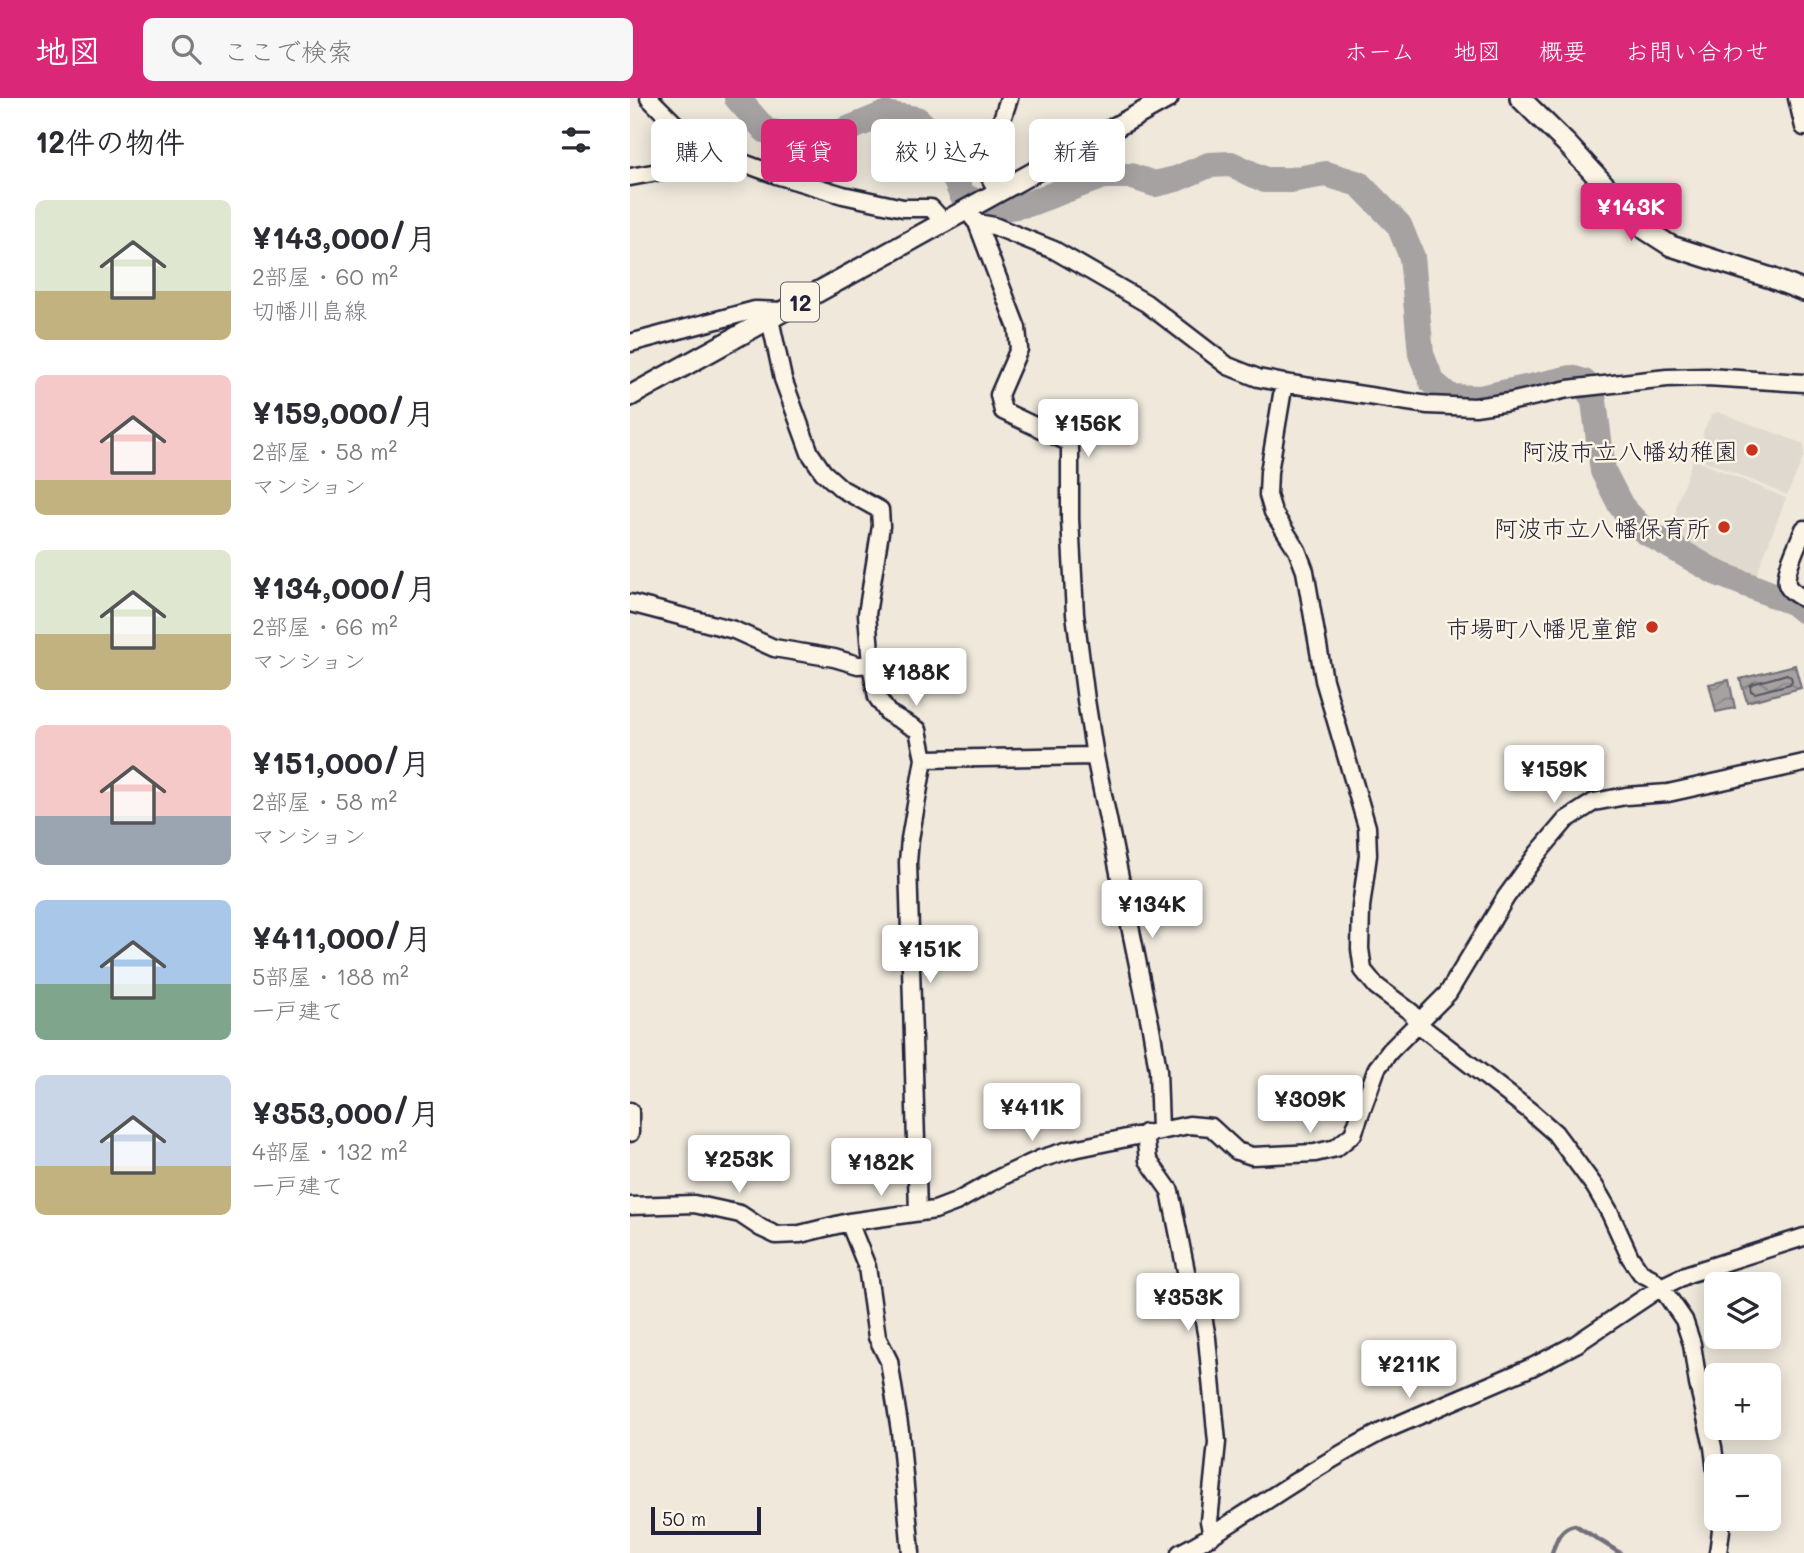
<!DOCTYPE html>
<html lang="ja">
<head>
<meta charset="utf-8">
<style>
  :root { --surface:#fff; --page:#f7f7f7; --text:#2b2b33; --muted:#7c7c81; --accent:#db2777 }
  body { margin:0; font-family:Mali,"Klee One",sans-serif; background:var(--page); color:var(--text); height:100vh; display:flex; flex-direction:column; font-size:26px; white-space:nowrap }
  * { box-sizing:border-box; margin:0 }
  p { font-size:23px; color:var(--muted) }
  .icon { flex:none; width:38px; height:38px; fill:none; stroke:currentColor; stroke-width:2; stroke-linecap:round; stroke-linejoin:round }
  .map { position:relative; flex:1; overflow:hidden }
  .details { display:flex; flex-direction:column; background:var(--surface); width:630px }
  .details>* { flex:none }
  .banner { position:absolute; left:21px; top:21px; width:665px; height:63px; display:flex; gap:14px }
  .tools { position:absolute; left:1074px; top:1174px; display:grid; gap:14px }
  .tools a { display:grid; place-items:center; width:77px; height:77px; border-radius:10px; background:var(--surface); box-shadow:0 4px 18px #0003; font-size:35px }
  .scale { position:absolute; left:21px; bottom:18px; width:110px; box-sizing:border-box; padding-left:7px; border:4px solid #22223b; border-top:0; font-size:19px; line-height:24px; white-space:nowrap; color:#22223b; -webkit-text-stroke:5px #fcf5e5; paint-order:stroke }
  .price { position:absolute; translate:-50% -60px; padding:0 16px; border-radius:7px; background:#fff; color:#222; font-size:23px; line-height:46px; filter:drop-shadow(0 2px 4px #0008) }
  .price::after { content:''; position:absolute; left:50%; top:42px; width:21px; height:16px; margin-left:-10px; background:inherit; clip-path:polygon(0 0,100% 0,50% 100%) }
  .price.current { background:var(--accent); color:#fff }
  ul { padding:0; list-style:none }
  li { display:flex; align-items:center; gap:21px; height:175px; padding:0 35px }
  li span { display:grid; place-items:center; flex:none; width:196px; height:140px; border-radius:10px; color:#555 }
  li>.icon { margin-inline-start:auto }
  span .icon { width:84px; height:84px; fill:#fffc; stroke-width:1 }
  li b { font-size:30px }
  h2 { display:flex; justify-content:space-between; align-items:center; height:84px; padding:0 35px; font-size:30px }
  .tag { padding:0 24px; border-radius:10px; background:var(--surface); box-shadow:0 4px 18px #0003; font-size:24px; line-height:63px }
  .tag.current { background:var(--accent); color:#fff }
  header { display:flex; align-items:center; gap:42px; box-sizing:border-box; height:98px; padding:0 35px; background:var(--accent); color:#fff }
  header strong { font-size:33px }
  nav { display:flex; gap:38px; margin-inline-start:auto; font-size:24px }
  .search { width:490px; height:63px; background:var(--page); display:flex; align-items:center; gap:18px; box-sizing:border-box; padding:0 24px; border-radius:10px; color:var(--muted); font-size:26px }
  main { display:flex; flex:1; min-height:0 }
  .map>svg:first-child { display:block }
  .built { fill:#e0d9cf }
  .water { fill:url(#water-waves); stroke:#716f79; stroke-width:2 }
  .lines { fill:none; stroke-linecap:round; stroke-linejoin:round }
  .shore { stroke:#575564; stroke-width:2 }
  .stream { stroke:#716f79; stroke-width:4.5 }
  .river { stroke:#a6a2a2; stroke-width:26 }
  .minor-casing { stroke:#22223b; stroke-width:21 }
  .major-casing { stroke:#22223b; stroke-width:24 }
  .minor { stroke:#fcf5e5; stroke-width:16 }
  .major { stroke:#fcf5e5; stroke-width:19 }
  .poi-dot { fill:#c8321e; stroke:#fcf5e5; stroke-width:2.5 }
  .labels { text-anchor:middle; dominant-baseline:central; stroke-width:5; stroke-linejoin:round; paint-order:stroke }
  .shield { fill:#fcf5e5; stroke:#63616e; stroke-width:2 }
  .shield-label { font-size:23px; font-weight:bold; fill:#22223b }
  .poi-label { font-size:24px; fill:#22223b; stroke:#fcf5e5; text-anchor:end }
</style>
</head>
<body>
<header>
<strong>地図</strong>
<div class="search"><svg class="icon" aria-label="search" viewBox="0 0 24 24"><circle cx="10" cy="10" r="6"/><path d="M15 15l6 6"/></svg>ここで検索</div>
<nav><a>ホーム</a><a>地図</a><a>概要</a><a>お問い合わせ</a></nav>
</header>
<main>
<section class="details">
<h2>12件の物件<svg class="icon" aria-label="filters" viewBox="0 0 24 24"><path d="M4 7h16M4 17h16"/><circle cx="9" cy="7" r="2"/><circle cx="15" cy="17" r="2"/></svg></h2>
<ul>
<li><span style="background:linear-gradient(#dfe7d0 65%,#c2b280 0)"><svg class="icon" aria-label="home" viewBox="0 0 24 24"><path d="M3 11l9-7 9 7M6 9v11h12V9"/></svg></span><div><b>¥143,000/月</b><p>2部屋 · 60 m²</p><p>切幡川島線</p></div></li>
<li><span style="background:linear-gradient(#f6c9c9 75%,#c2b280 0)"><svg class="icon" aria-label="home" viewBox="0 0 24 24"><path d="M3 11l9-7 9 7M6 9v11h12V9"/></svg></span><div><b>¥159,000/月</b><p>2部屋 · 58 m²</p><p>マンション</p></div></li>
<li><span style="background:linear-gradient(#dfe7d0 60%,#c2b280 0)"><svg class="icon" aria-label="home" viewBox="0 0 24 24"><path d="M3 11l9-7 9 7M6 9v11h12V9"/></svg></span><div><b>¥134,000/月</b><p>2部屋 · 66 m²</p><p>マンション</p></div></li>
<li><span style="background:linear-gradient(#f6c9c9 65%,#9aa5b1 0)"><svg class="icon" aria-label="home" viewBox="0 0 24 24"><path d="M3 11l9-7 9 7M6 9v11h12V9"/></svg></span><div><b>¥151,000/月</b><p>2部屋 · 58 m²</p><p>マンション</p></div></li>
<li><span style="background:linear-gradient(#a9c7e8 60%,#7fa58c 0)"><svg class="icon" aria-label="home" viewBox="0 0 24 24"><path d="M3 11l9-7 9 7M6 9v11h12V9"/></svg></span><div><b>¥411,000/月</b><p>5部屋 · 188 m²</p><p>一戸建て</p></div></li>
<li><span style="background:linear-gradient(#c9d6e8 65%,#c2b280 0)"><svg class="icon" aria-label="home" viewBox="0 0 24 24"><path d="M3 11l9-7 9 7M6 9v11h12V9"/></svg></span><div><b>¥353,000/月</b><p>4部屋 · 132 m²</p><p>一戸建て</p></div></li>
</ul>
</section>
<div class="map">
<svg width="1174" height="1455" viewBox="0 0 1174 1455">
  <defs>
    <pattern id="water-waves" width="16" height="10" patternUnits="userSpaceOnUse" patternTransform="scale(1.75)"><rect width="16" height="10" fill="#a6a2a2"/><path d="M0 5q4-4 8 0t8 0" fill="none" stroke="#878485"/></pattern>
  </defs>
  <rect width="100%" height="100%" fill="#efe8db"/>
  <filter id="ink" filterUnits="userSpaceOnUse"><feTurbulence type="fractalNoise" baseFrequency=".0143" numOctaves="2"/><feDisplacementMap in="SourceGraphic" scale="14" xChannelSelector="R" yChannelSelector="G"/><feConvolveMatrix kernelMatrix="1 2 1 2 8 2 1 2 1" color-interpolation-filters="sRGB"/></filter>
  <g filter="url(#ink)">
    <!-- built -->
    <path class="built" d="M 1088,314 L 1174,346 L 1174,358 L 1157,397 L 1068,360 L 1073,344 L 1073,334 L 1082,316 Z
      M 1063,361 L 1156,400 L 1124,483 L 1041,453 L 1047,405 Z"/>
    <!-- water -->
    <path class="water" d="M 1165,567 L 1171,590 L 1117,604 L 1110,581 Z
      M 1099,582 L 1105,610 L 1086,614 L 1079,586 Z"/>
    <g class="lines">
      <!-- shore -->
      <path class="shore" d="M 1157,576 L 1161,579 L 1162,583 L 1160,586 L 1125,595 L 1121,593 L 1120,588 L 1122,586 Z"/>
      <!-- stream -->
      <path class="stream" d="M 922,1455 C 926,1443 930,1429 945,1427 L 990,1455"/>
      <!-- river -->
      <path class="river" d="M 107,0 L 136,33 L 165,38 L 203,37 L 255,16 L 287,21 L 306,39 L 332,97 L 362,112 L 398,106 L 473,78 L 500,78 L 525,86 L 546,81 L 579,67 L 601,66 L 635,82 L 660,82 L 696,76 L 729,86 L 769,127 L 782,159 L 791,256 L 802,284 L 820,299 L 850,300 L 941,280 L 954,284 L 964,303 L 973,373 L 991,408 L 1014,433 L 1087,475 L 1164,505 L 1174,513"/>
      <defs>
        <path id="minor" d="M 19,0 L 56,37 L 89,56 L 146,77 L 213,97 L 273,110 L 301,110 L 313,123
          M 1167,0 L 1174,29
          M 0,79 L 89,63 L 89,56
          M 368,94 L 358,76 L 359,61 L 379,0
          M 342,119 L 347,125 L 364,128 L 424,152 L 516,205 L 598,268 L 628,280 L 654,285 L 798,307 L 845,309 L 879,304 L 938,291 L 1037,280 L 1077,279 L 1174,285
          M 347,125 L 387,230 L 389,251 L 369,297 L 373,313 L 440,345 L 440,421 L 445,516 L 456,602 L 465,658 L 521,930 L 528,972 L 530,1032
          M 140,221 L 153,281 L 180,355 L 193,374 L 212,391 L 250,412 L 251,428 L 237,516 L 241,566 L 247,599 L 258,615 L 288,632 L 294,661 L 280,741 L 278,764 L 288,1114
          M 0,245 L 125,212 L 154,213
          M 654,285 L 639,374 L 638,397 L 643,414 L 667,452 L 675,473 L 694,582 L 737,729 L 738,757 L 731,809 L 730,851 L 733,872 L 746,888 L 782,915 L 788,926 L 900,1013 L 925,1035 L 965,1089 L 980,1115 L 1000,1159 L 1011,1175 L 1021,1180 L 1031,1189 L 1054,1222 L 1062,1246 L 1068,1286 L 1083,1349 L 1087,1382
          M 1174,431 C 1169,444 1154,472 1157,486 C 1159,493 1168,497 1174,501
          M 0,505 L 104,532 L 144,550 L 204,560 L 228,567 L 241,566
          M 294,661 L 465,658
          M 0,1013 L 0,1035
          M 515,1035 L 518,1062 L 540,1093 L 557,1178 L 573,1218 L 577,1240 L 587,1344 L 579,1423 L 582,1438
          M 0,1108 L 64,1106 L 110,1116 L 131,1130 L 146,1137 L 170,1136 L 219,1124 L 305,1112 L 326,1104 L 371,1079 L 410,1061 L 439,1052 L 559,1027 L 581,1029 L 607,1053 L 622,1058 L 685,1055 L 706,1050 L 723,1036 L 747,970 L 760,953 L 818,895 L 876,799 L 908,755 L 936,722 L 964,704 L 996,698 L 1038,695 L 1174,665
          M 219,1124 L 237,1169 L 247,1239 L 259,1263 L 270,1333 L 281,1455
          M 550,1455 C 580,1440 606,1421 634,1404 C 672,1379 711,1355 751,1334 L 902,1269 L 946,1246 L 1031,1189 L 1058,1176 L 1174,1139
          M 1088,1455 L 1091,1432 L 1091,1421"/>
        <path id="major" d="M 890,0 L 937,46 L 1016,132 L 1041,148 L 1141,180 L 1174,193
          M 0,298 L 538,0"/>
      </defs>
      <!-- minor casing -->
      <use href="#minor" class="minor-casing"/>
      <!-- major casing -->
      <use href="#major" class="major-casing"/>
      <!-- minor -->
      <use href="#minor" class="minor"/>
      <!-- major -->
      <use href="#major" class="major"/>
    </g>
  </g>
  <!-- markers -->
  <g class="poi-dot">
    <circle cx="1122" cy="352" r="7"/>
    <circle cx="1094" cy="429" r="7"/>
    <circle cx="1022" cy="529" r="7"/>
  </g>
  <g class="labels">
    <!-- shield labels -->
    <rect class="shield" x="151" y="184.5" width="38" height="39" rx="5"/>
    <g class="shield-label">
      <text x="170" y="204">12</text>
    </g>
    <!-- poi labels -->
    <g class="poi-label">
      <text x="1108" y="352">阿波市立八幡幼稚園</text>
      <text x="1080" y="429">阿波市立八幡保育所</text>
      <text x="1008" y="529">市場町八幡児童館</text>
    </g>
  </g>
</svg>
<div class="tools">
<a><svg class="icon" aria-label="layers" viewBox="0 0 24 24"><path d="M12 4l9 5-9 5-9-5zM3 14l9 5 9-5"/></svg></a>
<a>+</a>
<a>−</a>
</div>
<div class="scale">50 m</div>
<b class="price current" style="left:1001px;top:145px">¥143K</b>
<b class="price" style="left:458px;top:361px">¥156K</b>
<b class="price" style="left:286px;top:610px">¥188K</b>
<b class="price" style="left:924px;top:707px">¥159K</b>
<b class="price" style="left:522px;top:842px">¥134K</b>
<b class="price" style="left:300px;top:887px">¥151K</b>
<b class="price" style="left:680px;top:1037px">¥309K</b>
<b class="price" style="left:402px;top:1045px">¥411K</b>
<b class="price" style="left:109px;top:1097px">¥253K</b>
<b class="price" style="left:251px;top:1100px">¥182K</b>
<b class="price" style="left:558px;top:1235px">¥353K</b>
<b class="price" style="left:779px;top:1302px">¥211K</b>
<div class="banner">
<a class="tag">購入</a>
<a class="tag current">賃貸</a>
<a class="tag">絞り込み</a>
<a class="tag">新着</a>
</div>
</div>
</main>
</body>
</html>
